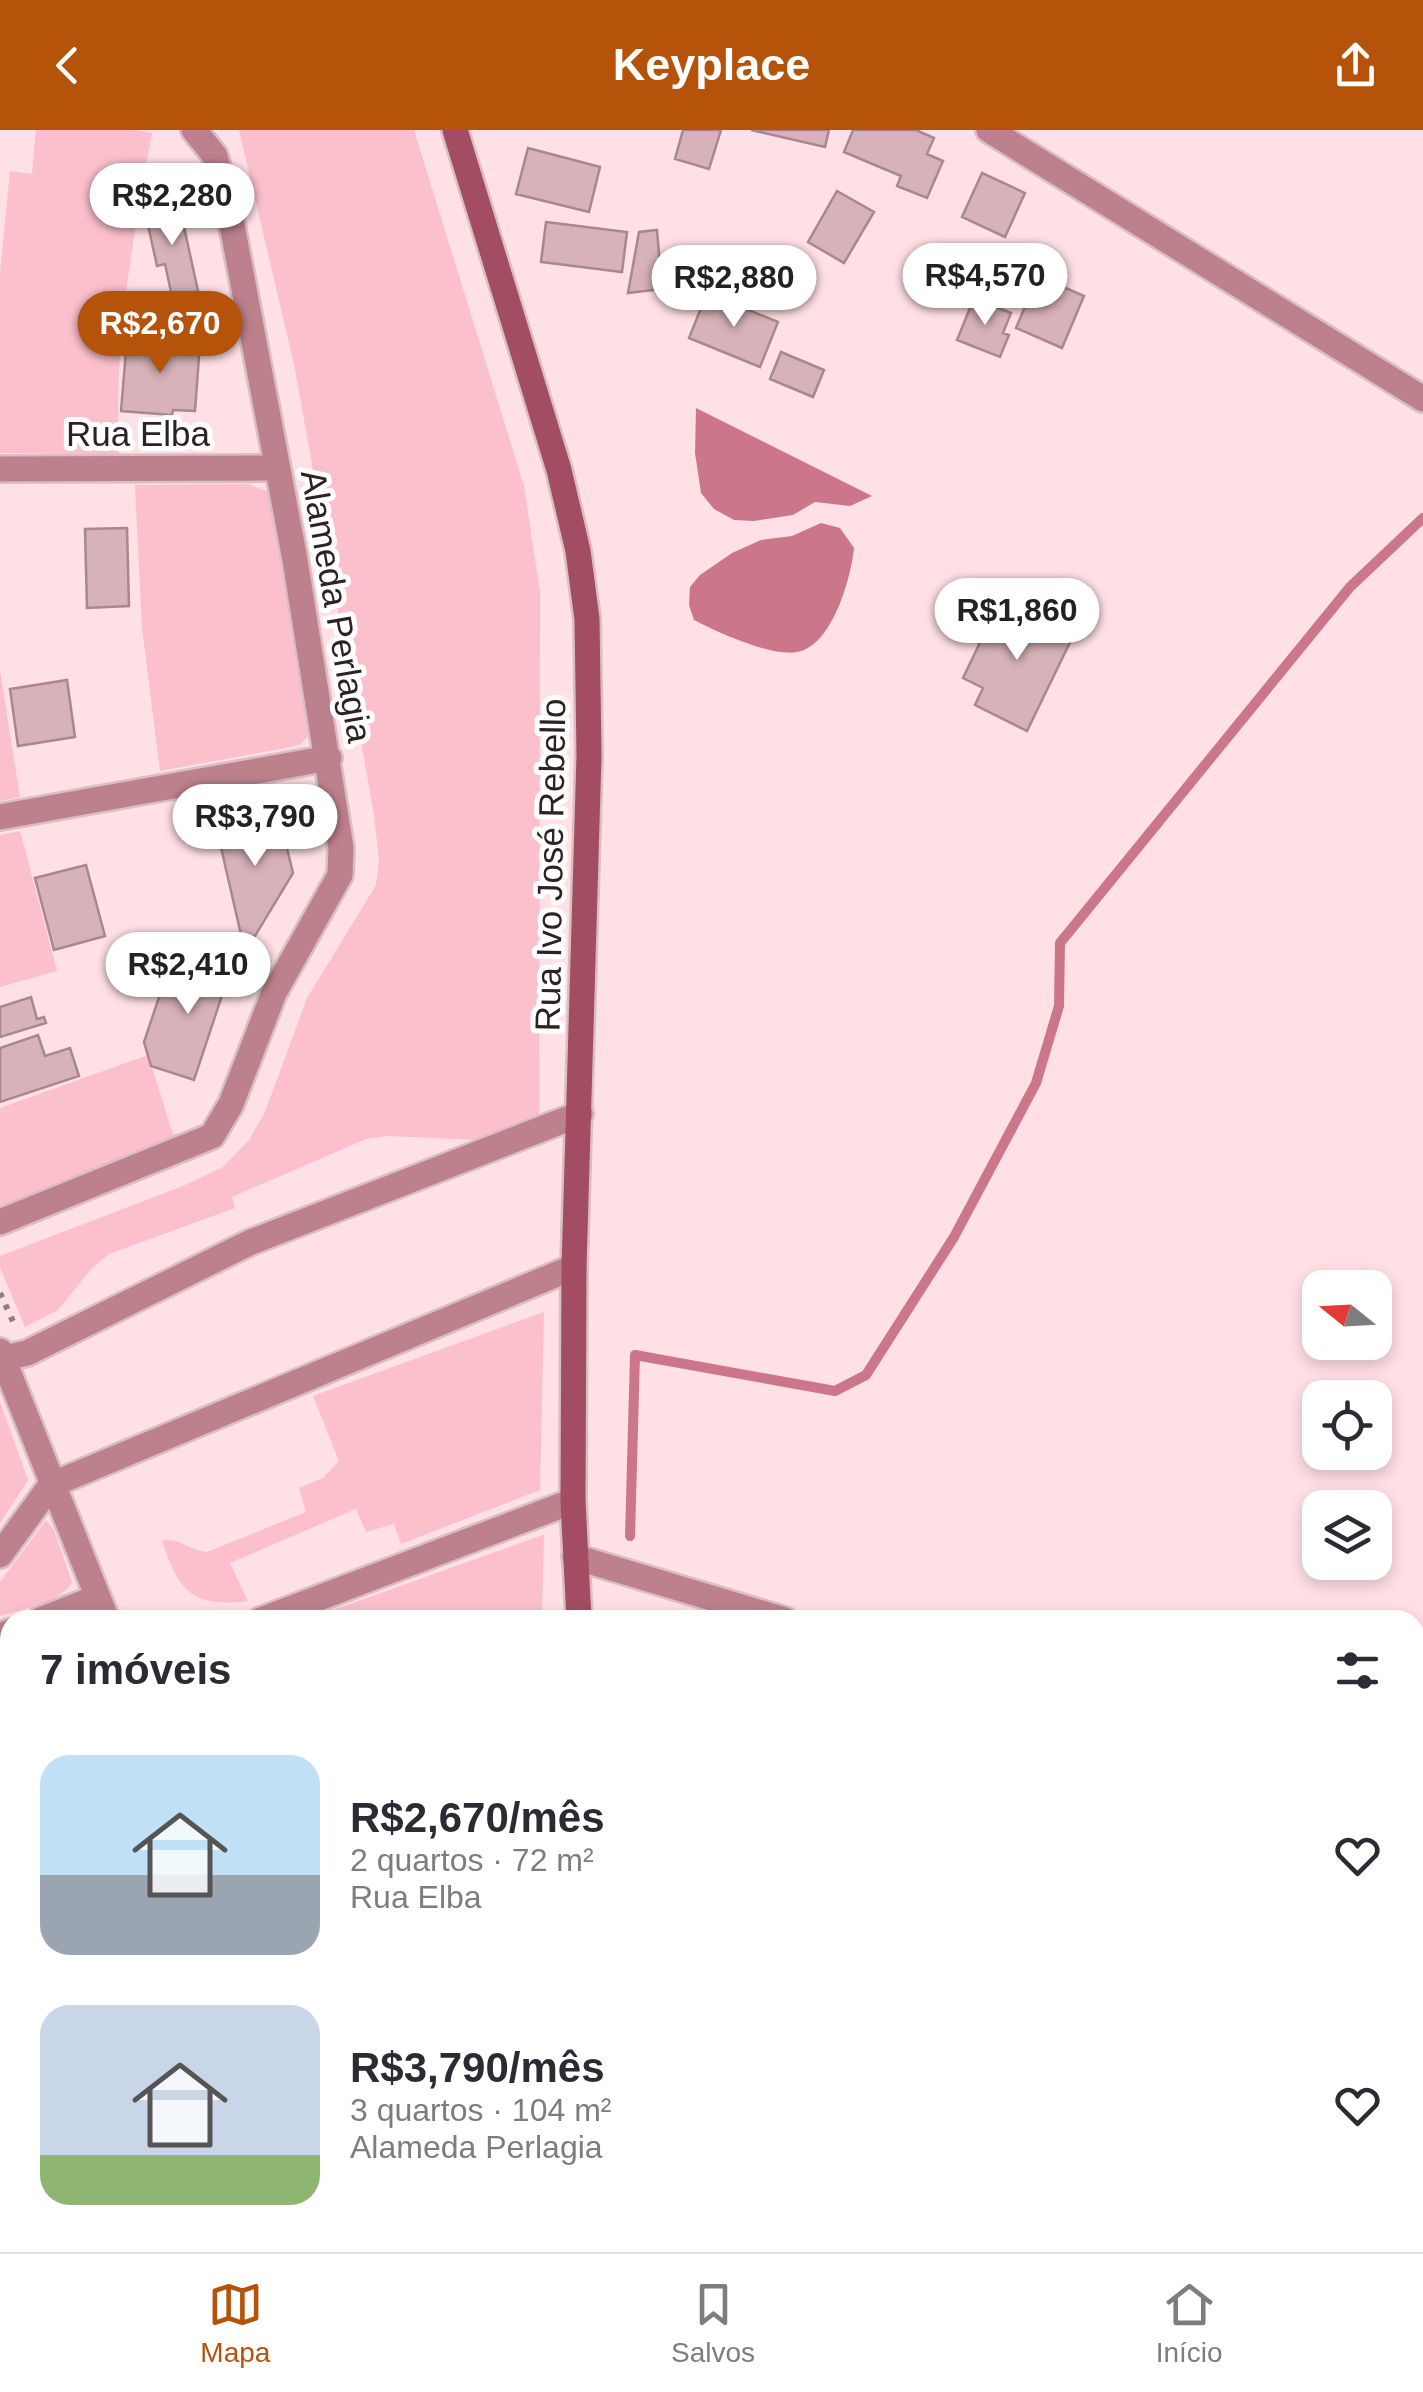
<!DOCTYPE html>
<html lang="pt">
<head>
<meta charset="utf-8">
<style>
  :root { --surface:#fff; --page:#f2f2f3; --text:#2b2b33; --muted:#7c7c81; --line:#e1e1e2; --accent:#b45309 }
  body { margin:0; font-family:Arial,sans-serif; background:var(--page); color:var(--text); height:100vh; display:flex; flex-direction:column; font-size:38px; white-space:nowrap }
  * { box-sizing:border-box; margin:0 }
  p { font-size:32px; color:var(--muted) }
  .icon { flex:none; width:55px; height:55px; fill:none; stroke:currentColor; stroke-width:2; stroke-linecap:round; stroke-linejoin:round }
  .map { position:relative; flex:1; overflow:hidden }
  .side { position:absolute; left:0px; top:1480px; width:1425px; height:642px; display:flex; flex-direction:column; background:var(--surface); border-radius:30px 30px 0 0; box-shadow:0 5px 15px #0003 }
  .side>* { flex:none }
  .needle { width:65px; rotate:288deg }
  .fabs { position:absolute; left:1302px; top:1140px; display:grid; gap:20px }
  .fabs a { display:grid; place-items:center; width:90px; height:90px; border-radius:20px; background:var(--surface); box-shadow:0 5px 15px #0003; font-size:50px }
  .price { position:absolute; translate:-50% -85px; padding:0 22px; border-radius:35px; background:#fff; color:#222; font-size:32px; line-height:65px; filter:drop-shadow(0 2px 5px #0008) }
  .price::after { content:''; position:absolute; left:50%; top:60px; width:30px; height:22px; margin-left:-15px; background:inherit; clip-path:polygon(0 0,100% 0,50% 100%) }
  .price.current { background:var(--accent); color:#fff }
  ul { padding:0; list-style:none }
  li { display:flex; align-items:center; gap:30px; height:250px; padding:0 40px }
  li span { display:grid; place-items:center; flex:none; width:280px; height:200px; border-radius:30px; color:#555 }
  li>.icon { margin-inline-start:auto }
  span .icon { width:120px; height:120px; fill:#fffc; stroke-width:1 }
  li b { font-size:42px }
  h2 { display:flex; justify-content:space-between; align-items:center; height:120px; padding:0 40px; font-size:42px }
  header { display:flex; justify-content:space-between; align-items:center; height:130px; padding:0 40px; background:var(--accent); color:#fff; font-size:45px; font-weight:800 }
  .tab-bar { display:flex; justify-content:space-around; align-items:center; height:140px; border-top:2px solid var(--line); background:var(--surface); font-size:28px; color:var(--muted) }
  .tab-bar a { display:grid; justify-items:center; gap:5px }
  .tab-bar .current { color:var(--accent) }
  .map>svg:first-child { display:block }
  .green { fill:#fbc0cb }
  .water { fill:#cc7789 }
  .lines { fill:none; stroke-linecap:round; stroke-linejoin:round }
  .stream { stroke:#cc7789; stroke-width:10 }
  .building { fill:#d7b2b8; stroke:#aa878d; stroke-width:2.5 }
  .street-casing { stroke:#d9bec2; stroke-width:30 }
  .secondary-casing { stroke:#d9bec2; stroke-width:30 }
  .path { stroke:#937d80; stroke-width:6; stroke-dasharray:5 8; stroke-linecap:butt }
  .street { stroke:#bd818d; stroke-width:25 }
  .secondary { stroke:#a24d61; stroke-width:25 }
  .labels { text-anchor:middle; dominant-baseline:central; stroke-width:10; stroke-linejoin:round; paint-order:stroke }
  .street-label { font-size:35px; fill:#2e2123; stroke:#fff }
</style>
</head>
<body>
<header><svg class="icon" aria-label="back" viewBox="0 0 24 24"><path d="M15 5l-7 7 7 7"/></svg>Keyplace<svg class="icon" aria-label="share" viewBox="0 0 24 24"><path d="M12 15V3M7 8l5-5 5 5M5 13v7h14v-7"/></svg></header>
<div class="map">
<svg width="1423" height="2122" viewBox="0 0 1423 2122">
  <rect width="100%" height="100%" fill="#ffe0e5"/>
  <!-- green -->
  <path class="green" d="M 36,0 L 136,0 L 152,3 C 133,107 113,218 119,324 L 0,323 L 0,143 L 10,41 L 32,44 Z
    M 239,0 L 414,0 L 524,356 L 540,462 L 539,987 L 480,1010 L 388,1006 L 366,1009 L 232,1067 L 235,1078 L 109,1124 L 93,1137 L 58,1180 L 25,1197 L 0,1137 L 0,1126 L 183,1056 L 223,1037 L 249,1010 L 265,982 L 307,868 L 376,755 L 379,730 L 374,685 L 295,239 Z
    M 248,354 L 267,361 L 270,367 L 308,606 L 301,614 L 286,618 L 160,641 L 142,498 L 135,355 Z
    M 0,541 L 20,667 L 0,671 Z
    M 20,701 L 57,841 L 0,857 L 0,705 Z
    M 148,925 L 174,1007 L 0,1076 L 0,978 Z
    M 544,1182 L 540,1360 L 401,1414 L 394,1394 L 366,1402 L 356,1379 L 230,1433 L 248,1471 C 191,1478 179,1461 162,1411 C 177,1406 190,1421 207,1422 L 306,1382 L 299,1358 L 323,1348 L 339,1331 L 313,1266 Z
    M 0,1272 L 28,1350 L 0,1393 Z
    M 46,1390 L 54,1400 L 72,1452 C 61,1473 22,1479 0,1486 L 0,1452 Z
    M 544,1405 L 542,1490 L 305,1490 L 543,1405 Z
    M 10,1516 L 10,1618 L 0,1622 L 0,1520 Z
    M 289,2113 L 289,2112 L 494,2113 L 492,2122 L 291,2122 Z"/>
  <!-- water -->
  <path class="water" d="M 696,278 L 872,366 L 850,376 L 815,372 L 793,385 L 754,391 L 734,390 L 714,379 L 701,363 L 695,323 Z
    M 821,393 L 840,398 L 854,418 C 851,448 832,516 797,522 C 772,527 717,502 694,490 L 689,475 L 690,457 L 700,445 L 732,423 L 761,410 L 792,406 Z"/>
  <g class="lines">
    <!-- stream -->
    <path class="stream" d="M 630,1406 L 635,1225 L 835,1261 L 866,1245 L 954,1107 L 1036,953 L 1059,876 L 1060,813 L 1350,457 L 1423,388
      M 631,1490 L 631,1488
      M 985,2112 L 989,2122"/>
  </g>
  <!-- building -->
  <path class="building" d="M 683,0 L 721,0 L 709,39 L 675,29 Z
    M 751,0 L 829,0 L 825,17 Z
    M 853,0 L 916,0 L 934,8 L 927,24 L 943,31 L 927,68 L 897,56 L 901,46 L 844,22 Z
    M 528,18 L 600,37 L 589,82 L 516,64 Z
    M 982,43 L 1025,63 L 1005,107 L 962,87 Z
    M 837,61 L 874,82 L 844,133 L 808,112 Z
    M 177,65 L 200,170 L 174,176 L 165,134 L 157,136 L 143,72 Z
    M 546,92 L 627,102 L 622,142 L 541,132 Z
    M 657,100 L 662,159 L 628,163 L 639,102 Z
    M 1038,146 L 1084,166 L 1062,218 L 1016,198 Z
    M 707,163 L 778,192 L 760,237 L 689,208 Z
    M 974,168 L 1011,183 L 1003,203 L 1009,205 L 1000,227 L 957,210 Z
    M 127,208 L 200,213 L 195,281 L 173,280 L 172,285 L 121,281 Z
    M 781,222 L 824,240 L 813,267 L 770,249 Z
    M 127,398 L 129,476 L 87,478 L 85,399 Z
    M 1001,469 L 1074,504 L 1027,601 L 975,575 L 983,558 L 963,548 Z
    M 67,550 L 75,607 L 18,616 L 10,559 Z
    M 279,685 L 293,743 L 255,806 L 242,809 L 217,700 Z
    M 86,735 L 105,806 L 54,820 L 35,748 Z
    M 238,817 L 194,950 L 151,936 L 144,912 L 163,855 L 188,863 L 197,830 Z
    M 31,867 L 37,889 L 44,887 L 46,893 L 0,907 L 0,877 Z
    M 38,905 L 45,926 L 70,918 L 79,946 L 0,972 L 0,918 Z
    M 10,1705 L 10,1753 L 0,1755 L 0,1707 Z
    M 10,2052 L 10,2105 L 0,2107 L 0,2055 Z
    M 106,2112 L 172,2112 L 174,2122 L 108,2122 Z"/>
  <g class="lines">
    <defs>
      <path id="street" d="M 989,0 L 1423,269
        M 0,339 L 277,338
        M 0,687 L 329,628
        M 0,1092 L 212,1006 L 231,974 L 274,863 L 340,745 L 341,718 L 295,430 L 229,79 L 215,26 L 194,0
        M 0,1221 L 107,1490
        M 0,1229 L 27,1223 L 251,1112 L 580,984
        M 0,1425 L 51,1355 L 574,1137
        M 575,1427 L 785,1490
        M 40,1490 L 98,1467
        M 261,1490 L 573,1371
        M 0,1506 L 10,1502
        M 1415,1962 L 1423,1973
        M 255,2112 L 257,2122"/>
      <path id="secondary" d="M 455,0 L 559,340 L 578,421 L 587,489 L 589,625 L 574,1137 L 573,1371 L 579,1490
        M 533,2122 L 535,2112"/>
    </defs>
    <!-- street casing -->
    <use href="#street" class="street-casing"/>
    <!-- secondary casing -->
    <use href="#secondary" class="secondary-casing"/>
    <!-- path -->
    <path class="path" d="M 0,1163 L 16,1198"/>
    <!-- street -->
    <use href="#street" class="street"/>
    <!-- secondary -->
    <use href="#secondary" class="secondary"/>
  </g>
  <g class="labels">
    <!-- street labels -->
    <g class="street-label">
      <text x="138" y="303">Rua Elba</text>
      <text transform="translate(337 476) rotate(80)">Alameda Perlagia</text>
      <text transform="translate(550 735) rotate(-89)">Rua Ivo José Rebello</text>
    </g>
  </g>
</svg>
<div class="fabs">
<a><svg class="needle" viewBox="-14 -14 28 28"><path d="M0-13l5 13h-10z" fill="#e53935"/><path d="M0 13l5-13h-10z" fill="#7c7c81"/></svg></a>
<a><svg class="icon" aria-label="locate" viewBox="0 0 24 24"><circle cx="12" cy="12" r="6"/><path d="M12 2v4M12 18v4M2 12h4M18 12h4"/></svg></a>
<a><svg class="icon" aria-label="layers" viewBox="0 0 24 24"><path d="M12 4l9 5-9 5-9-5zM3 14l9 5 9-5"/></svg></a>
</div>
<b class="price" style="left:172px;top:118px">R$2,280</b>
<b class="price" style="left:985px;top:198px">R$4,570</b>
<b class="price" style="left:734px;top:200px">R$2,880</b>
<b class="price current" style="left:160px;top:246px">R$2,670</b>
<b class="price" style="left:1017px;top:533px">R$1,860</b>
<b class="price" style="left:255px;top:739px">R$3,790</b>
<b class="price" style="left:188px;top:887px">R$2,410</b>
<section class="side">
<h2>7 imóveis<svg class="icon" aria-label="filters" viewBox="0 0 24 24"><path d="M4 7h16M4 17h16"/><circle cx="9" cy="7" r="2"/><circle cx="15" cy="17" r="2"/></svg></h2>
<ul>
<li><span style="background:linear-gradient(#bfe0f5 60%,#9aa5b1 0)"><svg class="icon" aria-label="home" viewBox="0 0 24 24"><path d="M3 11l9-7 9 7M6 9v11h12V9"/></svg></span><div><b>R$2,670/mês</b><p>2 quartos · 72 m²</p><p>Rua Elba</p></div><svg class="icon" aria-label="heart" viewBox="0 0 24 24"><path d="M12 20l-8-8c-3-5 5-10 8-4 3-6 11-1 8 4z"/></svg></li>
<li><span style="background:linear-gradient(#c9d6e8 75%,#8fb573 0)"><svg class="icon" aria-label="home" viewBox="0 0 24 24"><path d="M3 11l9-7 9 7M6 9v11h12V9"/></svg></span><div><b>R$3,790/mês</b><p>3 quartos · 104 m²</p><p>Alameda Perlagia</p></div><svg class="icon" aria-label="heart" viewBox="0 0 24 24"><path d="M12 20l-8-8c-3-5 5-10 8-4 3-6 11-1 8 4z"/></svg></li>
</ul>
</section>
</div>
<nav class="tab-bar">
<a class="current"><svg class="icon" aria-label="map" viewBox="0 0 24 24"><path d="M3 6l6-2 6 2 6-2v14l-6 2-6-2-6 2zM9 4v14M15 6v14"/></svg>Mapa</a>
<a><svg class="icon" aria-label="saved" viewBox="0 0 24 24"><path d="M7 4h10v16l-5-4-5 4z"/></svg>Salvos</a>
<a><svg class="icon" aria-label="home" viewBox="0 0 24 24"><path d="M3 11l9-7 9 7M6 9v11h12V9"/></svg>Início</a>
</nav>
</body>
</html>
